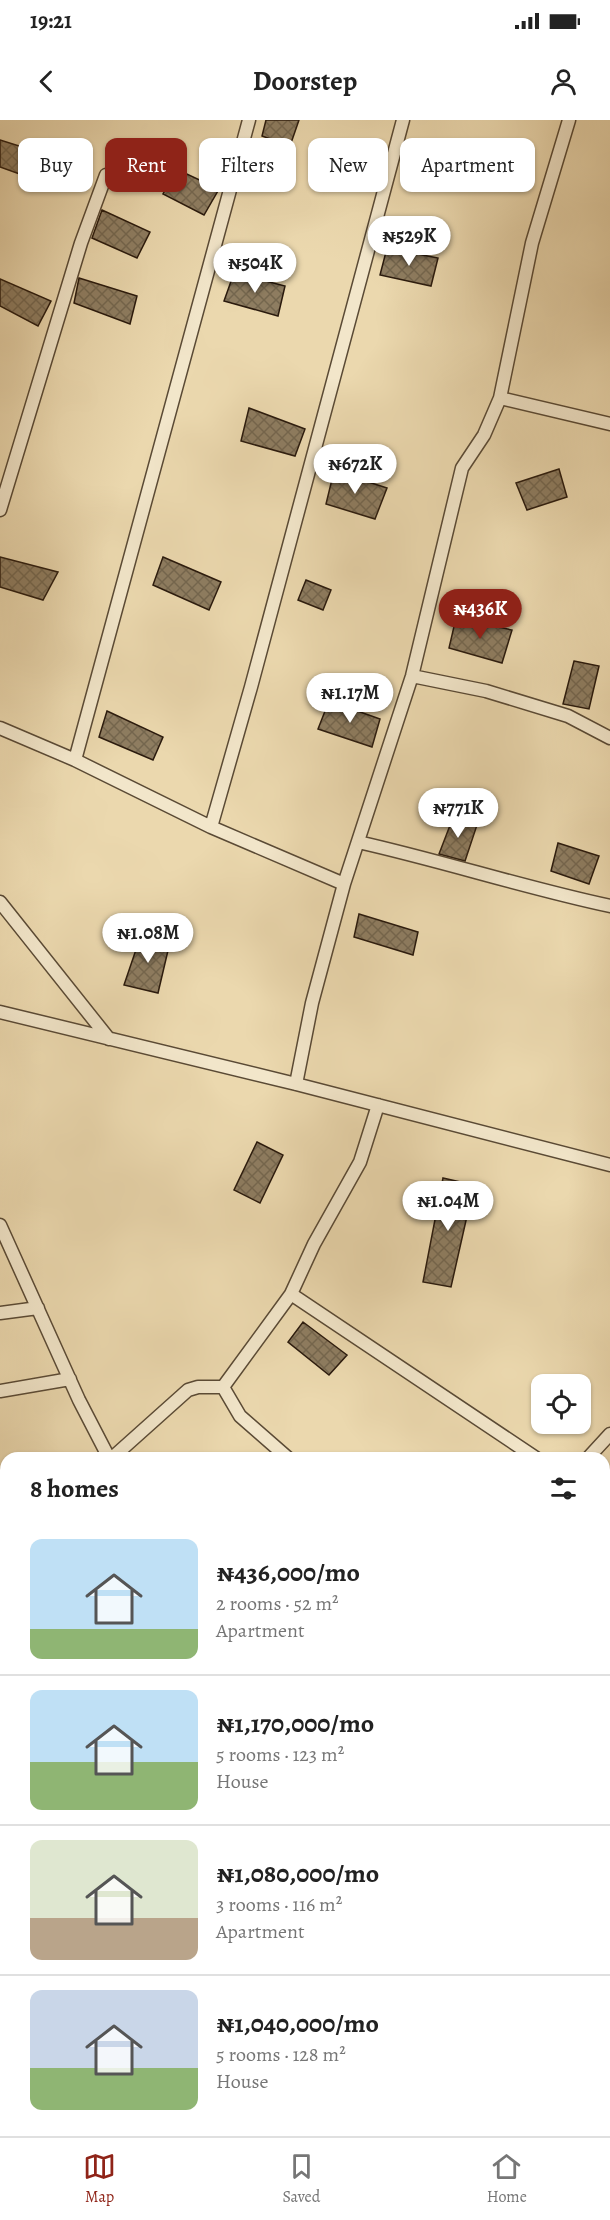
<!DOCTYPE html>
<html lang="en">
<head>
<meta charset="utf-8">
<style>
  :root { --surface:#fff; --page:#f6f6f6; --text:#222; --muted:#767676; --line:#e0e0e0; --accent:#8f2418 }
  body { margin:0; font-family:Alegreya,serif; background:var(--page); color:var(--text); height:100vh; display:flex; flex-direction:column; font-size:22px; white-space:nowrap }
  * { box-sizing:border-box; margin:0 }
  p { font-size:20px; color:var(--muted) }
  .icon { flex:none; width:33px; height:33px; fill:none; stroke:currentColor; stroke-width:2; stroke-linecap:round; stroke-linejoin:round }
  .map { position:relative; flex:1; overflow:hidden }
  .details { position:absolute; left:0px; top:1332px; width:610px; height:684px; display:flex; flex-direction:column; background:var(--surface); border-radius:18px 18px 0 0; box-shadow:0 2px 4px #0004 }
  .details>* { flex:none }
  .guide { position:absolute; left:18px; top:18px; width:574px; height:54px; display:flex; gap:12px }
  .buttons { position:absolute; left:531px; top:1254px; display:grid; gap:12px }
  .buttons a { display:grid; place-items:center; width:60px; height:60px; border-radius:12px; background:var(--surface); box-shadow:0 2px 4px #0004; font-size:30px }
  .price { position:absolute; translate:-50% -51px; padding:0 14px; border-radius:21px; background:#fff; color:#222; font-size:20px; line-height:39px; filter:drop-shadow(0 2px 3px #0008) }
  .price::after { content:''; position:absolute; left:50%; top:36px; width:18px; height:14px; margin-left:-9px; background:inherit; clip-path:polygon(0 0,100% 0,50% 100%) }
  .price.selected { background:var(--accent); color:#fff }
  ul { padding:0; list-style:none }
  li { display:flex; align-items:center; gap:18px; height:150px; padding:0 30px }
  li+li { border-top:2px solid var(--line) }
  li span { display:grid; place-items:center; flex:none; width:168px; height:120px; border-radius:12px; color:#555 }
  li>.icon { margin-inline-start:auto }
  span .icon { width:72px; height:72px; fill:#fffc; stroke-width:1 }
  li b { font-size:26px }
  h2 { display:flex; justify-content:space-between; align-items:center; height:72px; padding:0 30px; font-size:26px }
  .pill { padding:0 21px; border-radius:12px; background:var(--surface); box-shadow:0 2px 4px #0004; font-size:21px; line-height:54px }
  .pill.selected { background:var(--accent); color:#fff }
  .status { display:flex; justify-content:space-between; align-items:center; height:42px; padding:0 30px; background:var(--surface); direction:ltr }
  .status svg { height:16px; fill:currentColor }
  header { display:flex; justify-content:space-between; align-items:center; height:78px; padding:0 30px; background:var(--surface); font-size:27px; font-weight:700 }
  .tab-bar { display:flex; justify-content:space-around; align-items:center; height:84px; border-top:2px solid var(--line); background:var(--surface); font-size:16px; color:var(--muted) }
  .tab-bar a { display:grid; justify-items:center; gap:3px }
  .tab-bar .selected { color:var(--accent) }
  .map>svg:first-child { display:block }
  .building { fill:url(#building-cross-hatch); stroke:#2a1a0d; stroke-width:1.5 }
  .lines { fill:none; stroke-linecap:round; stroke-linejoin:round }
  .minor-casing { stroke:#5a4a35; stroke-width:15 }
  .minor { stroke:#f2e6ca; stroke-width:12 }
</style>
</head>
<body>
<div class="status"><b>19:21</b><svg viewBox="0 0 49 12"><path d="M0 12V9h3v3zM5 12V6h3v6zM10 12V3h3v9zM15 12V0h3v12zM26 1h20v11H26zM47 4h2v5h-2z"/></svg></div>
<header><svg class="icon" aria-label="back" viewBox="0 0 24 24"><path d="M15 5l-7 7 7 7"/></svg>Doorstep<svg class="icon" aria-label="person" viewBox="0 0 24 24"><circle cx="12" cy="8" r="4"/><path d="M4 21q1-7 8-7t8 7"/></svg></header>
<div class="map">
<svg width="610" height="2016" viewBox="0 0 610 2016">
  <defs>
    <pattern id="building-cross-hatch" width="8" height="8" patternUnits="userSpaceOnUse" patternTransform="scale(1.5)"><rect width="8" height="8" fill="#8e7d61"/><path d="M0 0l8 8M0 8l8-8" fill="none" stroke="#74664e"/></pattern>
  </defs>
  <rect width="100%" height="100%" fill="#ebd8ae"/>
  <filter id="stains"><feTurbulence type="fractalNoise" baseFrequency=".00333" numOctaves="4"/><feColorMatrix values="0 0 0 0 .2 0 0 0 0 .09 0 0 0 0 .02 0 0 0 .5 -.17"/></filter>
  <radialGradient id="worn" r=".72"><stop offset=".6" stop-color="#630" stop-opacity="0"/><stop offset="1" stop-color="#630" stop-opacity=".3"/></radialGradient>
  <!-- building -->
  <path class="building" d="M 266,0 L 299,0 L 290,26 L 262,16 Z
    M 0,20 L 35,31 L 28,57 L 0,47 Z
    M 176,49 L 219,69 L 204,95 L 163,74 Z
    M 102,90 L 150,112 L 137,138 L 92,118 Z
    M 387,128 L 438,138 L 431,166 L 380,155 Z
    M 234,153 L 285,166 L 278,196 L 224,181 Z
    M 79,158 L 137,176 L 130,204 L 74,183 Z
    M 0,159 L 51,181 L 38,206 L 0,186 Z
    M 249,288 L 305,309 L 295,336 L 241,321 Z
    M 559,349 L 567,377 L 527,390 L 516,363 Z
    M 334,351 L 387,368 L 375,399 L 326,384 Z
    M 0,437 L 58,452 L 43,480 L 0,467 Z
    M 163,437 L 221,462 L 209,490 L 153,465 Z
    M 306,460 L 331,470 L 323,490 L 298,480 Z
    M 456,498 L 512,510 L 502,543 L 449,528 Z
    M 574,541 L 599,546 L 589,589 L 563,584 Z
    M 329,581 L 380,599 L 372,627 L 318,609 Z
    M 107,591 L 163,617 L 153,640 L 99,617 Z
    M 454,695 L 477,705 L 465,741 L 439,734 Z
    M 558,723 L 599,736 L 589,764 L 551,751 Z
    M 359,794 L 418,812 L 413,835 L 354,817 Z
    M 142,812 L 170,822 L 158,873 L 124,865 Z
    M 257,1022 L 283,1035 L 260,1083 L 234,1070 Z
    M 443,1058 L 474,1065 L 451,1167 L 423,1162 Z
    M 303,1202 L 347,1235 L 329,1255 L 288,1222 Z"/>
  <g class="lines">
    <defs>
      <path id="minor" d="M 500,278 L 610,304
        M 0,390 L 81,123 L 106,55
        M 412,556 L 486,571 L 568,596 L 610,618
        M 0,608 L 75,640 L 211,707 L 344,764
        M 75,640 L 249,0
        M 211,707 L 251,567 L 403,0
        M 358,722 C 443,741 525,768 610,786
        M 0,782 L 109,919
        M 0,892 L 296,964 L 610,1045
        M 296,964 L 312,883 L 344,764 L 412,556 L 462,348 L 484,315 L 500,278 L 532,123 L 569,0
        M 0,1105 L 79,1280 L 109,1338
        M 291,1174 L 536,1338
        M 0,1193 L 38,1188
        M 223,1267 L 291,1174 L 314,1124 L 360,1042 L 378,985
        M 223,1267 L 240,1296 L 288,1338
        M 0,1271 L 70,1259
        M 112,1338 L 188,1270 L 198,1267 L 223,1267
        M 588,1338 L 610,1314
        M 0,1410 L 6,1409
        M 0,1556 L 6,1555
        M 604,1557 L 610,1551
        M 0,1564 L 6,1586
        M 604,1748 L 610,1753
        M 604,1792 L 610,1786
        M 0,1835 L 6,1840
        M 165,2010 L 174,2016
        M 486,2010 L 492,2016
        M 74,2016 L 93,2010
        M 391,2016 L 397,2010"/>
    </defs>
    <!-- minor casing -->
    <use href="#minor" class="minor-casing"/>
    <!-- minor -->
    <use href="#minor" class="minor"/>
  </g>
  <rect width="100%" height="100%" filter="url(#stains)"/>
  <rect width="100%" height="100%" fill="url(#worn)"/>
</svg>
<div class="buttons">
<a><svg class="icon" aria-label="locate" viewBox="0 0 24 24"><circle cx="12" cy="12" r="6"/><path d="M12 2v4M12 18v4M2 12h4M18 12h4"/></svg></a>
</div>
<b class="price" style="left:409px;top:147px">₦529K</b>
<b class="price" style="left:255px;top:174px">₦504K</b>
<b class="price" style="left:355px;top:375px">₦672K</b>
<b class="price selected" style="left:480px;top:520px">₦436K</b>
<b class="price" style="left:350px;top:604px">₦1.17M</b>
<b class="price" style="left:458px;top:719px">₦771K</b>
<b class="price" style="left:148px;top:844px">₦1.08M</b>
<b class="price" style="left:448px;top:1112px">₦1.04M</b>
<div class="guide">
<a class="pill">Buy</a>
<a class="pill selected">Rent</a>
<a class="pill">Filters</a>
<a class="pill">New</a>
<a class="pill">Apartment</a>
</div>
<section class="details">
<h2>8 homes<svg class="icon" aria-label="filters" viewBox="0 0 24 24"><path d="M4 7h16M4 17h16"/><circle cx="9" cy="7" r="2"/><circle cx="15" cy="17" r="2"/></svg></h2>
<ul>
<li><span style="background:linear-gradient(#bfe0f5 75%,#8fb573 0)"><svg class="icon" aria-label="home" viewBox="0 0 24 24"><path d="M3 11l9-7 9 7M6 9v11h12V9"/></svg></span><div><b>₦436,000/mo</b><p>2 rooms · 52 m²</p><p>Apartment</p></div></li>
<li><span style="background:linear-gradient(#bfe0f5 60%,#8fb573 0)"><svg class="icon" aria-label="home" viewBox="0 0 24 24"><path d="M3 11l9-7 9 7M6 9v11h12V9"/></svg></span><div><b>₦1,170,000/mo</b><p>5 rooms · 123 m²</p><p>House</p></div></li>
<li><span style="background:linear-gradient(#dfe7d0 65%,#b9a48a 0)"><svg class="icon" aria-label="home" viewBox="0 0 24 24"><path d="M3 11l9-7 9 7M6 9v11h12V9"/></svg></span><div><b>₦1,080,000/mo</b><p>3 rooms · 116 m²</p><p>Apartment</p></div></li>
<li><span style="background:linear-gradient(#c9d6e8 65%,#8fb573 0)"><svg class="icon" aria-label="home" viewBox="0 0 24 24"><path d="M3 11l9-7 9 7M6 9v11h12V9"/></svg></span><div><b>₦1,040,000/mo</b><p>5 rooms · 128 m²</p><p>House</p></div></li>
</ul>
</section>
</div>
<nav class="tab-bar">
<a class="selected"><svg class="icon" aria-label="map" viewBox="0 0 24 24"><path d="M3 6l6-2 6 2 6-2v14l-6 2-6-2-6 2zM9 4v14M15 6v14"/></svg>Map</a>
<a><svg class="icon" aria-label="saved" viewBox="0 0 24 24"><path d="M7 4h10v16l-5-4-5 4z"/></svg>Saved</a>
<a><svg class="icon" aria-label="home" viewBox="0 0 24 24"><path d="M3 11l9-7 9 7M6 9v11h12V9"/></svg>Home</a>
</nav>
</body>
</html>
